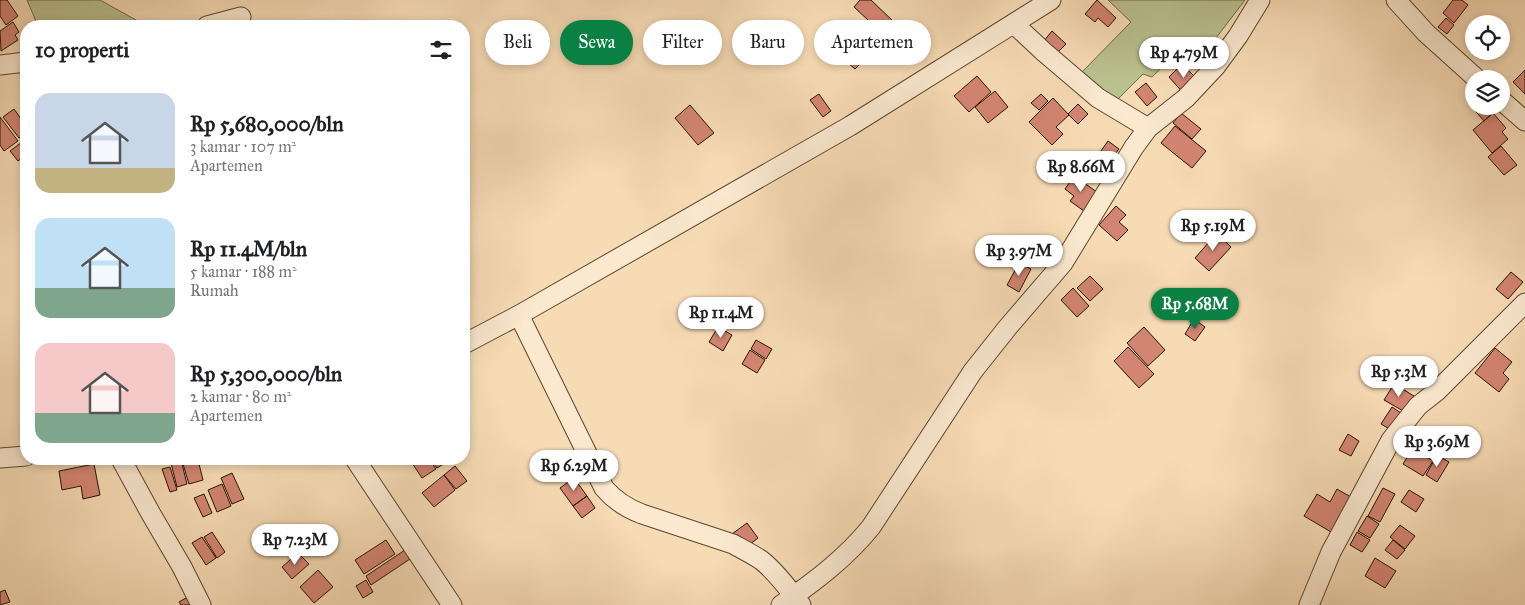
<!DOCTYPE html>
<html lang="id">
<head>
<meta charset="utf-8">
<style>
  :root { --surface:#fff; --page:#f2f2f2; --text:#202124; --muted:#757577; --accent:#0b8043 }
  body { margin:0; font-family:"IM FELL Great Primer",serif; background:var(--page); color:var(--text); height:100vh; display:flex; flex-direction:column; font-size:19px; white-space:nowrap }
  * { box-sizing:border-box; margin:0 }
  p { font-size:16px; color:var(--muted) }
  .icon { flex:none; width:28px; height:28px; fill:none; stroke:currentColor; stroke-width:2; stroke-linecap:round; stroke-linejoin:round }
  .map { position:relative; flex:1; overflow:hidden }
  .side { position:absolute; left:20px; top:20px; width:450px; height:445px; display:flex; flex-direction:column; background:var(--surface); border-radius:20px; box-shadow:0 2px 8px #0003 }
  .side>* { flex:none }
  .banner { position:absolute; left:485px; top:20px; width:475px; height:45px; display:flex; gap:10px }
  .controls { position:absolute; left:1465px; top:15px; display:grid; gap:10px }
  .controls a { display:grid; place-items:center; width:45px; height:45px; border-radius:50%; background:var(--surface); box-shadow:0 2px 8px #0003; font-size:25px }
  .price { position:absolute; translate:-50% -42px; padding:0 11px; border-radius:18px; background:#fff; color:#222; font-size:16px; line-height:32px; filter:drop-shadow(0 1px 2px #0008) }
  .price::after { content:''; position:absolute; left:50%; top:30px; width:15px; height:11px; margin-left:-8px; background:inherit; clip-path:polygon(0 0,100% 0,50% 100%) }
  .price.on { background:var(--accent); color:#fff }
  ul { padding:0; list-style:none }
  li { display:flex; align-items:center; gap:15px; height:125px; padding:0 15px }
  li span { display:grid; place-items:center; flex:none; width:140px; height:100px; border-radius:15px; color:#555 }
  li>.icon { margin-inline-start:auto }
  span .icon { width:60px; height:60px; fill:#fffc; stroke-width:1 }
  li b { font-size:21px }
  h2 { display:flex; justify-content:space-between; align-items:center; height:60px; padding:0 15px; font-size:21px }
  .chip { padding:0 18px; border-radius:22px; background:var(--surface); box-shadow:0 2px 8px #0003; font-size:18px; line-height:45px }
  .chip.on { background:var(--accent); color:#fff }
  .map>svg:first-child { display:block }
  .green { fill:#bac190; stroke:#6f6a48 }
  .building { fill:#d38573; stroke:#241400 }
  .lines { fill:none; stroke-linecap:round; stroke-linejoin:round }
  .minor-casing { stroke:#59462d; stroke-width:21 }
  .minor { stroke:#fae8cf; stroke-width:19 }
</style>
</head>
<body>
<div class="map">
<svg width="1525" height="605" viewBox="0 0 1525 605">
  <rect width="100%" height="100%" fill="#f7dbb5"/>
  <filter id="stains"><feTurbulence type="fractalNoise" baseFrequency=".004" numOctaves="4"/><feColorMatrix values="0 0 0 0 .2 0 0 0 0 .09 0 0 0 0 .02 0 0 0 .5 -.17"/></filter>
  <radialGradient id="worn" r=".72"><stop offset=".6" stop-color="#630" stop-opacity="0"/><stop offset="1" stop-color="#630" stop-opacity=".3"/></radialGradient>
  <!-- green -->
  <path class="green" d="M 27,0 L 100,0 L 136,20 L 154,26 L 38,26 Z
    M 1108,0 L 1245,0 L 1197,63 L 1182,48 L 1152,77 L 1143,74 L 1116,101 L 1082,72 L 1131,22 Z"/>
  <!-- building -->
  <path class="building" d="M 0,0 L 7,0 L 18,16 L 6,25 L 0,16 Z
    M 860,0 L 871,0 L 895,23 L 884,35 L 854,7 Z
    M 1097,0 L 1116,18 L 1108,27 L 1098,18 L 1095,22 L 1085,14 Z
    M 1453,0 L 1462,0 L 1468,5 L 1454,23 L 1443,13 Z
    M 1446,18 L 1454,25 L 1447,34 L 1438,27 Z
    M 13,22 L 19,32 L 15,35 L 18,40 L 1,51 L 0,31 Z
    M 1052,31 L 1066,44 L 1056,54 L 1043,42 Z
    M 857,51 L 865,59 L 855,69 L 847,62 Z
    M 1182,64 L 1199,81 L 1185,95 L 1169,77 Z
    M 1525,70 L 1525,94 L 1513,82 Z
    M 977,76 L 991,92 L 969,112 L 954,96 Z
    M 1146,83 L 1157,97 L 1147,106 L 1135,92 Z
    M 995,91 L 1008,107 L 988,123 L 975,107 Z
    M 819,94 L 831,111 L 823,117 L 810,100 Z
    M 1041,94 L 1048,101 L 1039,110 L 1031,103 Z
    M 1053,98 L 1069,115 L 1056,127 L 1063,134 L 1052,145 L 1029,122 Z
    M 1078,104 L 1088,114 L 1078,124 L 1068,114 Z
    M 1474,104 L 1474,106 L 1487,106 L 1493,113 L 1484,121 L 1471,106 Z
    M 690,105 L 714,133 L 698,145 L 675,118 Z
    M 14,109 L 26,126 L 26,133 L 19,138 L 3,117 Z
    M 1181,113 L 1201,129 L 1192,139 L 1173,123 Z
    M 1493,113 L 1506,128 L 1502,132 L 1508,139 L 1492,153 L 1473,130 Z
    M 0,117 L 18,141 L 4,151 L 0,145 Z
    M 1175,126 L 1206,151 L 1192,168 L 1161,143 Z
    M 26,139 L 26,155 L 18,161 L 10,151 Z
    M 1108,141 L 1119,149 L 1115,154 L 1121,158 L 1116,166 L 1110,163 L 1105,170 L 1093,162 Z
    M 1501,146 L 1517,165 L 1504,175 L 1488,157 Z
    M 1074,176 L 1097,192 L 1084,211 L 1070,201 L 1074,196 L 1065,189 Z
    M 1116,206 L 1126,215 L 1119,222 L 1128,230 L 1117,241 L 1099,225 Z
    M 1217,233 L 1231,247 L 1209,271 L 1195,258 Z
    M 1019,263 L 1031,269 L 1019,292 L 1007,285 Z
    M 1511,272 L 1523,282 L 1508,299 L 1496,289 Z
    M 1090,276 L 1103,289 L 1090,301 L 1077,288 Z
    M 1073,288 L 1089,306 L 1077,317 L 1061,300 Z
    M 1194,319 L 1205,327 L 1195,341 L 1185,334 Z
    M 718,327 L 732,335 L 723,351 L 709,342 Z
    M 1144,327 L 1165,350 L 1148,366 L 1127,343 Z
    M 756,340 L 772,349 L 766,359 L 751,349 Z
    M 1128,347 L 1154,374 L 1139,388 L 1114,361 Z
    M 1495,348 L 1512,362 L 1503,373 L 1509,379 L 1499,392 L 1475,373 Z
    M 750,350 L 765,360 L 757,373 L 742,364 Z
    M 1394,384 L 1414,396 L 1405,412 L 1384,400 Z
    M 1392,407 L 1404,415 L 1393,431 L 1381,424 Z
    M 1348,434 L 1359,441 L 1351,456 L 1339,450 Z
    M 1413,448 L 1433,461 L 1423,476 L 1403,464 Z
    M 1437,455 L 1449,462 L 1437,482 L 1426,475 Z
    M 413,459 L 429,459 L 436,469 L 422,478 L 410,460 Z
    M 430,459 L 449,459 L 450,460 L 437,468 Z
    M 181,460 L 187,484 L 177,487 L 171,463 Z
    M 198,460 L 203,480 L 189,484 L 183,464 Z
    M 94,464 L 100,495 L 83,499 L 81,486 L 62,490 L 59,471 Z
    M 455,466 L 467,481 L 456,489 L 444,475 Z
    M 170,467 L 177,490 L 170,492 L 162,469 Z
    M 232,473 L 244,499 L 232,504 L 221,478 Z
    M 444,475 L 455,490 L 434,507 L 422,493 Z
    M 574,478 L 587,496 L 573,506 L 560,488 Z
    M 222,484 L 231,506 L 217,512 L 208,490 Z
    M 1383,488 L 1395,494 L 1380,522 L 1368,516 Z
    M 1337,489 L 1356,500 L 1331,532 L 1304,516 L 1317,494 L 1330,502 Z
    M 1409,490 L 1424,499 L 1416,512 L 1401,502 Z
    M 204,494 L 212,513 L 203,517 L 194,498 Z
    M 587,496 L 595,508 L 582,518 L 573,506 Z
    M 1367,516 L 1379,524 L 1370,538 L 1358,531 Z
    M 747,523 L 758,538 L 744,549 L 732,534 Z
    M 1400,525 L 1415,536 L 1405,549 L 1390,537 Z
    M 296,531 L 305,546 L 293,553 L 284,539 Z
    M 212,532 L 225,552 L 217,558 L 204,537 Z
    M 1357,532 L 1370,540 L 1362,552 L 1350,545 Z
    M 202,537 L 216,558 L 206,565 L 192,543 Z
    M 386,540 L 395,554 L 364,574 L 355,560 Z
    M 1393,540 L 1405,550 L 1397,559 L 1385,550 Z
    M 405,550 L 410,559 L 371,585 L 366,576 Z
    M 298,553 L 309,564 L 292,579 L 282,567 Z
    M 1375,558 L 1396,571 L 1385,588 L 1365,576 Z
    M 318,570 L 333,587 L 314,603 L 300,587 Z
    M 366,580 L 373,592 L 363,598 L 356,586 Z
    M 5,590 L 10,602 L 0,605 L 0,592 Z
    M 191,595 L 197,605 L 181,605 L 179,602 Z"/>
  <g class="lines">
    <defs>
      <path id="minor" d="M 1396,0 L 1426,33 L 1477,79
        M 1014,24 L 1044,52 L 1098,98 L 1148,128
        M 207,26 L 241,17
        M 0,65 L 26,62
        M 1501,100 L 1525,121
        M 519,315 L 604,488 C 615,501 626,508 642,514 L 733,544 C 742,549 752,554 761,560 C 773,569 792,593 801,605
        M 464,344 L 519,315 L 850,126 L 1051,0
        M 0,458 L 26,456
        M 121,459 L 151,514 L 182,567 L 201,605
        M 355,459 L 452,605
        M 781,605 C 814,582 846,558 871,527 L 973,371 L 1008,327 L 1063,263 L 1134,147 L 1148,128 L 1186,98 L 1216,66 L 1238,36 L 1260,0
        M 1309,605 L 1331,552 L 1391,440 L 1418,406 L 1437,391 L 1525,303"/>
    </defs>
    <!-- minor casing -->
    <use href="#minor" class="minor-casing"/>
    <!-- minor -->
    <use href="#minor" class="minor"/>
  </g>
  <rect width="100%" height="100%" filter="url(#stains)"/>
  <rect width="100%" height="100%" fill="url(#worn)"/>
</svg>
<div class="controls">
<a><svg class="icon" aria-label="locate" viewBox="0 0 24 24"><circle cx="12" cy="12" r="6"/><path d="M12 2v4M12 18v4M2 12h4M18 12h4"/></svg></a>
<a><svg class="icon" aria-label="layers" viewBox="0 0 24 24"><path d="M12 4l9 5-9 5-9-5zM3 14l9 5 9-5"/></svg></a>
</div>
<b class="price" style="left:1184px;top:79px">Rp 4.79M</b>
<b class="price" style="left:1081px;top:193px">Rp 8.66M</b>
<b class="price" style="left:1213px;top:252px">Rp 5.19M</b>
<b class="price" style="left:1019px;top:277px">Rp 3.97M</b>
<b class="price on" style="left:1195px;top:330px">Rp 5.68M</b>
<b class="price" style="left:721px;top:339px">Rp 11.4M</b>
<b class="price" style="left:1399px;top:398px">Rp 5.3M</b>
<b class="price" style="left:1437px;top:468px">Rp 3.69M</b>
<b class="price" style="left:574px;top:492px">Rp 6.29M</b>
<b class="price" style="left:295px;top:566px">Rp 7.23M</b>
<div class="banner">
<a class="chip">Beli</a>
<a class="chip on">Sewa</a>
<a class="chip">Filter</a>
<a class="chip">Baru</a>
<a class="chip">Apartemen</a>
</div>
<section class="side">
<h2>10 properti<svg class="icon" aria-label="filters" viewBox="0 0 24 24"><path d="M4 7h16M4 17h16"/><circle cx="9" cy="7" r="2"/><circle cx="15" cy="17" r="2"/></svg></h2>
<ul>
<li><span style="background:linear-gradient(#c9d6e8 75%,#c2b280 0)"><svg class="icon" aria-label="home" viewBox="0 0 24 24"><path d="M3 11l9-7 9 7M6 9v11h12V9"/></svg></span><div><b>Rp 5,680,000/bln</b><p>3 kamar · 107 m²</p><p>Apartemen</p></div></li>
<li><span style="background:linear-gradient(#bfe0f5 70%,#7fa58c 0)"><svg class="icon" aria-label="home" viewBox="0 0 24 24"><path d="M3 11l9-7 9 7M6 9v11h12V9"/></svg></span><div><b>Rp 11.4M/bln</b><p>5 kamar · 188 m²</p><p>Rumah</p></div></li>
<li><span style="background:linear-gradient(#f6c9c9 70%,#7fa58c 0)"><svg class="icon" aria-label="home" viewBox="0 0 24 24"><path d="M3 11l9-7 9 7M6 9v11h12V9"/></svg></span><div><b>Rp 5,300,000/bln</b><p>2 kamar · 80 m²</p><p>Apartemen</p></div></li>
</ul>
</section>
</div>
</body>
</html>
